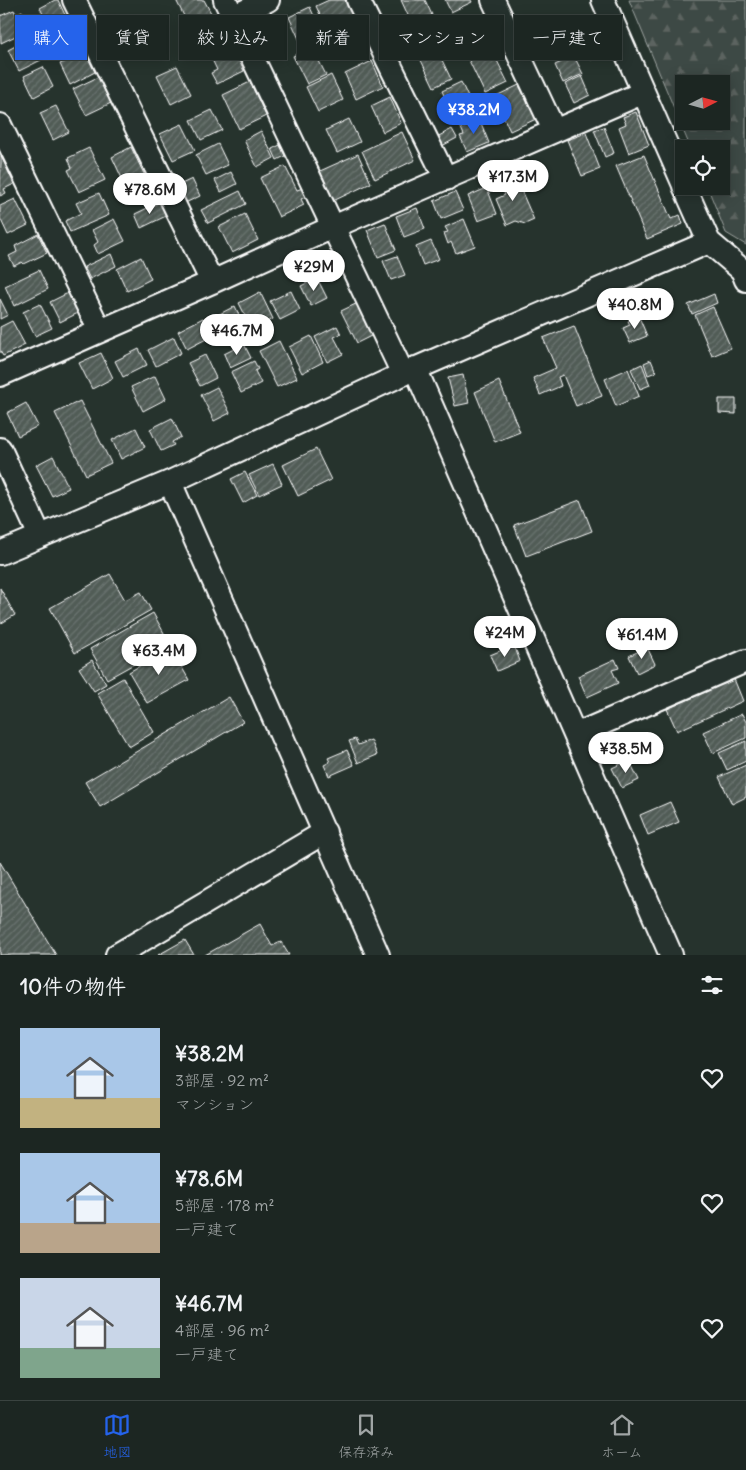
<!DOCTYPE html>
<html lang="ja">
<head>
<meta charset="utf-8">
<style>
  :root { --surface:#1c2622; --page:#29322f; --text:#f1f3f6; --muted:#a0a5a5; --line:#3a4340; --accent:#2563eb }
  body { margin:0; font-family:Delius,"Klee One",sans-serif; background:var(--page); color:var(--text); height:100vh; display:flex; flex-direction:column; font-size:19px; white-space:nowrap }
  * { box-sizing:border-box; margin:0 }
  p { font-size:16px; color:var(--muted) }
  .icon { flex:none; width:28px; height:28px; fill:none; stroke:currentColor; stroke-width:2; stroke-linecap:round; stroke-linejoin:round }
  .map { position:relative; height:955px; overflow:hidden }
  .sheet { display:flex; flex-direction:column; background:var(--surface); flex:1 }
  .sheet>* { flex:none }
  .guide { position:absolute; left:15px; top:15px; width:716px; height:45px; display:flex; gap:10px }
  .needle { width:32px; rotate:84deg }
  .controls { position:absolute; left:675px; top:75px; display:grid; gap:10px }
  .controls a { display:grid; place-items:center; width:55px; height:55px; border-radius:0px; background:var(--surface); box-shadow:0 2px 12px #0003,0 0 0 1px var(--line); font-size:25px }
  .price { position:absolute; translate:-50% -42px; padding:0 11px; border-radius:18px; background:#fff; color:#222; font-size:16px; line-height:32px; filter:drop-shadow(0 1px 2px #0008) }
  .price::after { content:''; position:absolute; left:50%; top:30px; width:15px; height:11px; margin-left:-8px; background:inherit; clip-path:polygon(0 0,100% 0,50% 100%) }
  .price.current { background:var(--accent); color:#fff }
  ul { padding:0; list-style:none }
  li { display:flex; align-items:center; gap:15px; height:125px; padding:0 20px }
  li span { display:grid; place-items:center; flex:none; width:140px; height:100px; border-radius:0px; color:#555 }
  li>.icon { margin-inline-start:auto }
  span .icon { width:60px; height:60px; fill:#fffc; stroke-width:1 }
  li b { font-size:21px }
  h2 { display:flex; justify-content:space-between; align-items:center; height:60px; padding:0 20px; font-size:21px }
  .chip { padding:0 18px; border-radius:0px; background:var(--surface); box-shadow:0 2px 12px #0003,0 0 0 1px var(--line); font-size:18px; line-height:45px }
  .chip.current { background:var(--accent); color:#fff }
  .menu { display:flex; justify-content:space-around; align-items:center; height:70px; border-top:1px solid var(--line); background:var(--surface); font-size:14px; color:var(--muted) }
  .menu a { display:grid; justify-items:center; gap:2px }
  .menu .current { color:var(--accent) }
  .map>svg:first-child { display:block }
  .forest { fill:url(#forest-firs); stroke:#9ea4a2; fill-rule:evenodd }
  .building { fill:url(#building-hatch); stroke:#fff }
  .lines { fill:none; stroke-linecap:round; stroke-linejoin:round }
  .minor-casing { stroke:#fff; stroke-width:26 }
  .minor { stroke:#26332d; stroke-width:22 }
</style>
</head>
<body>
<div class="map">
<svg width="746" height="955" viewBox="0 0 746 955">
  <defs>
    <pattern id="forest-firs" width="22" height="20" patternUnits="userSpaceOnUse" patternTransform="scale(1.25)"><rect width="22" height="20" fill="#3e4944"/><path d="M5 1l3.5 6h-7zM16 11l3.5 6h-7z" fill="#5b6460"/></pattern>
    <pattern id="building-hatch" width="6" height="6" patternUnits="userSpaceOnUse" patternTransform="scale(1.25)"><rect width="6" height="6" fill="#515c57"/><path d="M-1 1l2-2M0 6l6-6M5 7l2-2" fill="none" stroke="#6b7470"/></pattern>
  </defs>
  <rect width="100%" height="100%" fill="#26332d"/>
  <filter id="ink" filterUnits="userSpaceOnUse"><feTurbulence type="fractalNoise" baseFrequency=".02" numOctaves="2"/><feDisplacementMap in="SourceGraphic" scale="10" xChannelSelector="R" yChannelSelector="G"/><feConvolveMatrix kernelMatrix="1 2 1 2 8 2 1 2 1" color-interpolation-filters="sRGB"/></filter>
  <g filter="url(#ink)">
    <!-- forest -->
    <path class="forest" d="M 629,0 L 746,0 L 746,245 L 726,233 L 707,186 L 721,186 L 721,149 L 691,149 ZM 684,84 L 721,84 L 721,121 L 684,121 Z"/>
    <!-- building -->
    <path class="building" d="M 55,0 L 58,0 L 66,17 L 42,28 L 38,19 L 44,16 L 40,8 Z
      M 176,0 L 204,0 L 211,13 L 188,24 Z
      M 329,0 L 345,0 L 354,17 L 327,30 L 316,6 Z
      M 401,0 L 425,0 L 432,15 L 412,24 Z
      M 445,0 L 471,0 L 472,2 L 451,12 Z
      M 310,7 L 321,32 L 300,41 L 289,17 Z
      M 14,10 L 16,14 L 22,11 L 30,29 L 1,43 L 0,16 Z
      M 64,24 L 72,41 L 45,54 L 36,37 Z
      M 599,32 L 608,52 L 591,60 L 582,40 Z
      M 486,38 L 508,83 L 485,94 L 463,48 Z
      M 27,40 L 32,49 L 35,48 L 41,60 L 19,71 L 8,50 Z
      M 229,40 L 244,71 L 217,84 L 211,73 L 217,70 L 208,51 Z
      M 438,42 L 445,57 L 441,58 L 451,79 L 434,87 L 417,52 Z
      M 312,47 L 326,75 L 307,84 L 293,56 Z
      M 85,52 L 95,72 L 70,85 L 60,64 Z
      M 574,56 L 583,74 L 563,83 L 555,65 Z
      M 372,61 L 383,86 L 356,99 L 345,74 Z
      M 177,66 L 191,94 L 171,104 L 157,75 Z
      M 43,67 L 53,87 L 34,97 L 24,76 Z
      M 331,75 L 343,100 L 318,112 L 306,87 Z
      M 582,76 L 590,95 L 574,103 L 565,84 Z
      M 98,77 L 111,103 L 86,115 L 73,89 Z
      M 250,82 L 266,116 L 239,129 L 223,95 Z
      M 461,82 L 473,108 L 454,117 L 442,91 Z
      M 519,85 L 536,119 L 510,131 L 494,97 Z
      M 390,97 L 401,123 L 383,132 L 371,106 Z
      M 56,106 L 69,132 L 53,140 L 40,113 Z
      M 212,110 L 222,130 L 201,140 L 191,120 Z
      M 636,112 L 649,145 L 629,153 L 619,127 L 626,124 L 623,117 Z
      M 479,118 L 489,143 L 467,152 L 460,136 L 464,135 L 460,126 Z
      M 349,119 L 360,142 L 337,153 L 326,130 Z
      M 182,124 L 195,150 L 173,160 L 160,134 Z
      M 604,127 L 614,153 L 605,157 L 594,130 Z
      M 452,129 L 457,138 L 440,147 L 435,138 Z
      M 261,131 L 274,158 L 257,167 L 244,140 Z
      M 402,132 L 415,160 L 375,179 L 362,151 Z
      M 586,133 L 600,169 L 582,176 L 567,140 Z
      M 218,144 L 228,165 L 206,175 L 196,155 Z
      M 280,145 L 285,156 L 277,160 L 272,149 Z
      M 131,147 L 146,178 L 126,187 L 112,157 Z
      M 89,148 L 105,180 L 79,192 L 68,170 L 72,168 L 68,158 Z
      M 358,154 L 371,183 L 333,201 L 320,171 Z
      M 644,155 L 671,219 L 680,215 L 683,224 L 647,239 L 616,166 Z
      M 1,156 L 14,184 L 4,189 L 6,193 L 0,196 Z
      M 285,166 L 297,190 L 303,188 L 307,196 L 301,199 L 304,205 L 279,217 L 260,178 Z
      M 231,172 L 237,184 L 221,192 L 215,180 Z
      M 513,172 L 534,220 L 525,224 L 516,221 L 507,225 L 496,199 L 505,195 L 498,178 Z
      M 192,179 L 200,196 L 183,204 L 175,187 Z
      M 148,182 L 154,195 L 143,201 L 136,187 Z
      M 487,188 L 497,214 L 478,221 L 468,196 Z
      M 240,191 L 246,204 L 208,223 L 201,210 Z
      M 455,192 L 463,210 L 441,219 L 434,201 Z
      M 99,193 L 109,215 L 70,232 L 65,221 L 81,213 L 76,203 Z
      M 15,199 L 28,225 L 8,235 L 0,218 L 0,206 Z
      M 160,202 L 166,216 L 141,228 L 135,214 Z
      M 417,208 L 425,229 L 404,237 L 396,216 Z
      M 245,214 L 258,240 L 232,253 L 219,227 Z
      M 114,219 L 125,241 L 98,254 L 94,245 L 98,242 L 92,230 Z
      M 464,219 L 475,246 L 456,253 L 451,242 L 448,244 L 444,233 L 448,232 L 445,227 Z
      M 385,223 L 396,250 L 378,257 L 367,230 Z
      M 38,234 L 47,253 L 24,264 L 22,262 L 14,266 L 9,256 L 17,252 L 15,246 Z
      M 431,241 L 439,259 L 423,265 L 416,247 Z
      M 337,251 L 346,269 L 327,279 L 318,260 Z
      M 111,254 L 116,266 L 90,279 L 84,267 Z
      M 397,256 L 405,275 L 391,280 L 383,261 Z
      M 141,257 L 151,279 L 127,291 L 117,269 Z
      M 39,270 L 48,289 L 14,306 L 5,286 Z
      M 317,278 L 327,298 L 311,306 L 301,286 Z
      M 291,291 L 300,310 L 280,320 L 270,301 Z
      M 70,292 L 80,312 L 60,322 L 50,302 Z
      M 260,292 L 273,319 L 252,329 L 239,303 Z
      M 714,294 L 717,303 L 692,314 L 688,305 Z
      M 0,299 L 8,315 L 0,319 Z
      M 362,301 L 377,333 L 357,343 L 341,311 Z
      M 40,304 L 52,328 L 35,336 L 23,312 Z
      M 235,306 L 243,324 L 219,336 L 210,319 Z
      M 713,307 L 731,348 L 712,356 L 695,315 Z
      M 639,317 L 647,336 L 630,343 L 623,328 L 630,325 L 628,321 Z
      M 203,318 L 212,336 L 187,349 L 178,331 Z
      M 12,321 L 25,345 L 3,356 L 0,351 L 0,327 Z
      M 337,326 L 341,334 L 334,337 L 343,354 L 327,362 L 315,337 Z
      M 574,326 L 602,396 L 576,406 L 563,375 L 558,377 L 561,386 L 540,395 L 533,378 L 556,368 L 543,338 Z
      M 311,336 L 323,362 L 302,373 L 289,347 Z
      M 174,337 L 181,353 L 156,366 L 148,350 Z
      M 279,341 L 297,378 L 277,387 L 259,351 Z
      M 244,344 L 251,358 L 230,368 L 224,354 Z
      M 139,349 L 147,365 L 123,377 L 115,361 Z
      M 101,353 L 113,378 L 92,389 L 79,363 Z
      M 205,355 L 216,378 L 200,386 L 188,363 Z
      M 651,360 L 656,372 L 648,375 L 644,363 Z
      M 254,361 L 258,369 L 255,371 L 261,383 L 241,393 L 231,372 Z
      M 642,364 L 650,385 L 640,389 L 631,369 Z
      M 628,369 L 639,396 L 616,406 L 605,379 Z
      M 463,375 L 469,403 L 455,406 L 448,378 Z
      M 155,376 L 166,399 L 143,411 L 131,387 Z
      M 499,381 L 520,432 L 495,442 L 475,392 Z
      M 217,387 L 230,413 L 214,421 L 201,395 Z
      M 719,399 L 736,399 L 736,414 L 719,413 Z
      M 80,401 L 111,463 L 86,475 L 55,413 Z
      M 26,403 L 38,426 L 18,436 L 7,413 Z
      M 172,418 L 181,437 L 172,442 L 174,445 L 161,451 L 150,429 Z
      M 136,428 L 145,447 L 121,459 L 112,440 Z
      M 316,449 L 331,480 L 298,496 L 283,465 Z
      M 53,456 L 69,488 L 52,496 L 36,465 Z
      M 273,464 L 282,484 L 259,495 L 249,475 Z
      M 245,472 L 257,495 L 243,503 L 231,479 Z
      M 580,500 L 592,531 L 526,556 L 514,525 Z
      M 110,574 L 125,600 L 141,592 L 151,610 L 75,653 L 50,608 Z
      M 0,588 L 15,615 L 0,624 Z
      M 153,613 L 170,644 L 107,679 L 90,649 Z
      M 514,645 L 520,661 L 497,671 L 490,655 Z
      M 647,647 L 655,664 L 637,673 L 629,656 Z
      M 171,648 L 189,680 L 147,703 L 129,672 Z
      M 615,659 L 619,668 L 612,670 L 618,683 L 587,697 L 578,676 Z
      M 92,660 L 106,684 L 94,691 L 79,668 Z
      M 123,678 L 154,732 L 129,747 L 97,693 Z
      M 734,679 L 743,701 L 677,731 L 667,709 Z
      M 229,697 L 243,722 L 100,807 L 85,782 Z
      M 742,714 L 746,722 L 746,738 L 713,753 L 703,732 Z
      M 355,739 L 358,745 L 371,740 L 377,755 L 358,763 L 349,741 Z
      M 746,741 L 746,761 L 727,770 L 719,753 Z
      M 347,750 L 354,765 L 329,776 L 324,765 L 330,762 L 328,758 Z
      M 629,760 L 639,780 L 622,788 L 612,768 Z
      M 746,765 L 746,797 L 732,804 L 719,777 Z
      M 670,802 L 679,822 L 648,835 L 640,815 Z
      M 0,862 L 56,955 L 0,955 Z
      M 260,924 L 272,946 L 281,942 L 289,955 L 205,955 Z
      M 185,940 L 194,955 L 158,955 Z"/>
    <g class="lines">
      <defs>
        <path id="minor" d="M 74,0 L 212,282
          M 225,0 L 403,374
          M 358,0 L 446,179
          M 493,0 L 554,130
          M 603,0 L 684,185
          M 233,17 L 268,0
          M 0,125 L 100,331
          M 709,242 L 742,270 L 746,280
          M 415,368 L 671,955
          M 0,375 L 212,282 L 333,227 L 642,93
          M 0,449 L 40,536
          M 170,482 L 378,955
          M 0,553 L 170,482 L 403,374 L 709,242 L 684,186
          M 575,735 L 746,661
          M 117,955 L 325,832"/>
      </defs>
      <!-- minor casing -->
      <use href="#minor" class="minor-casing"/>
      <!-- minor -->
      <use href="#minor" class="minor"/>
    </g>
  </g>
</svg>
<div class="controls">
<a><svg class="needle" viewBox="-14 -14 28 28"><path d="M0-13l5 13h-10z" fill="#e53935"/><path d="M0 13l5-13h-10z" fill="#a0a5a5"/></svg></a>
<a><svg class="icon" aria-label="locate" viewBox="0 0 24 24"><circle cx="12" cy="12" r="6"/><path d="M12 2v4M12 18v4M2 12h4M18 12h4"/></svg></a>
</div>
<b class="price current" style="left:474px;top:135px">¥38.2M</b>
<b class="price" style="left:513px;top:202px">¥17.3M</b>
<b class="price" style="left:150px;top:215px">¥78.6M</b>
<b class="price" style="left:314px;top:292px">¥29M</b>
<b class="price" style="left:635px;top:330px">¥40.8M</b>
<b class="price" style="left:237px;top:356px">¥46.7M</b>
<b class="price" style="left:505px;top:658px">¥24M</b>
<b class="price" style="left:642px;top:660px">¥61.4M</b>
<b class="price" style="left:159px;top:676px">¥63.4M</b>
<b class="price" style="left:626px;top:774px">¥38.5M</b>
<div class="guide">
<a class="chip current">購入</a>
<a class="chip">賃貸</a>
<a class="chip">絞り込み</a>
<a class="chip">新着</a>
<a class="chip">マンション</a>
<a class="chip">一戸建て</a>
</div>
</div>
<section class="sheet">
<h2>10件の物件<svg class="icon" aria-label="filters" viewBox="0 0 24 24"><path d="M4 7h16M4 17h16"/><circle cx="9" cy="7" r="2"/><circle cx="15" cy="17" r="2"/></svg></h2>
<ul>
<li><span style="background:linear-gradient(#a9c7e8 70%,#c2b280 0)"><svg class="icon" aria-label="home" viewBox="0 0 24 24"><path d="M3 11l9-7 9 7M6 9v11h12V9"/></svg></span><div><b>¥38.2M</b><p>3部屋 · 92 m²</p><p>マンション</p></div><svg class="icon" aria-label="heart" viewBox="0 0 24 24"><path d="M12 20l-8-8c-3-5 5-10 8-4 3-6 11-1 8 4z"/></svg></li>
<li><span style="background:linear-gradient(#a9c7e8 70%,#b9a48a 0)"><svg class="icon" aria-label="home" viewBox="0 0 24 24"><path d="M3 11l9-7 9 7M6 9v11h12V9"/></svg></span><div><b>¥78.6M</b><p>5部屋 · 178 m²</p><p>一戸建て</p></div><svg class="icon" aria-label="heart" viewBox="0 0 24 24"><path d="M12 20l-8-8c-3-5 5-10 8-4 3-6 11-1 8 4z"/></svg></li>
<li><span style="background:linear-gradient(#c9d6e8 70%,#7fa58c 0)"><svg class="icon" aria-label="home" viewBox="0 0 24 24"><path d="M3 11l9-7 9 7M6 9v11h12V9"/></svg></span><div><b>¥46.7M</b><p>4部屋 · 96 m²</p><p>一戸建て</p></div><svg class="icon" aria-label="heart" viewBox="0 0 24 24"><path d="M12 20l-8-8c-3-5 5-10 8-4 3-6 11-1 8 4z"/></svg></li>
</ul>
</section>
<nav class="menu">
<a class="current"><svg class="icon" aria-label="map" viewBox="0 0 24 24"><path d="M3 6l6-2 6 2 6-2v14l-6 2-6-2-6 2zM9 4v14M15 6v14"/></svg>地図</a>
<a><svg class="icon" aria-label="saved" viewBox="0 0 24 24"><path d="M7 4h10v16l-5-4-5 4z"/></svg>保存済み</a>
<a><svg class="icon" aria-label="home" viewBox="0 0 24 24"><path d="M3 11l9-7 9 7M6 9v11h12V9"/></svg>ホーム</a>
</nav>
</body>
</html>
